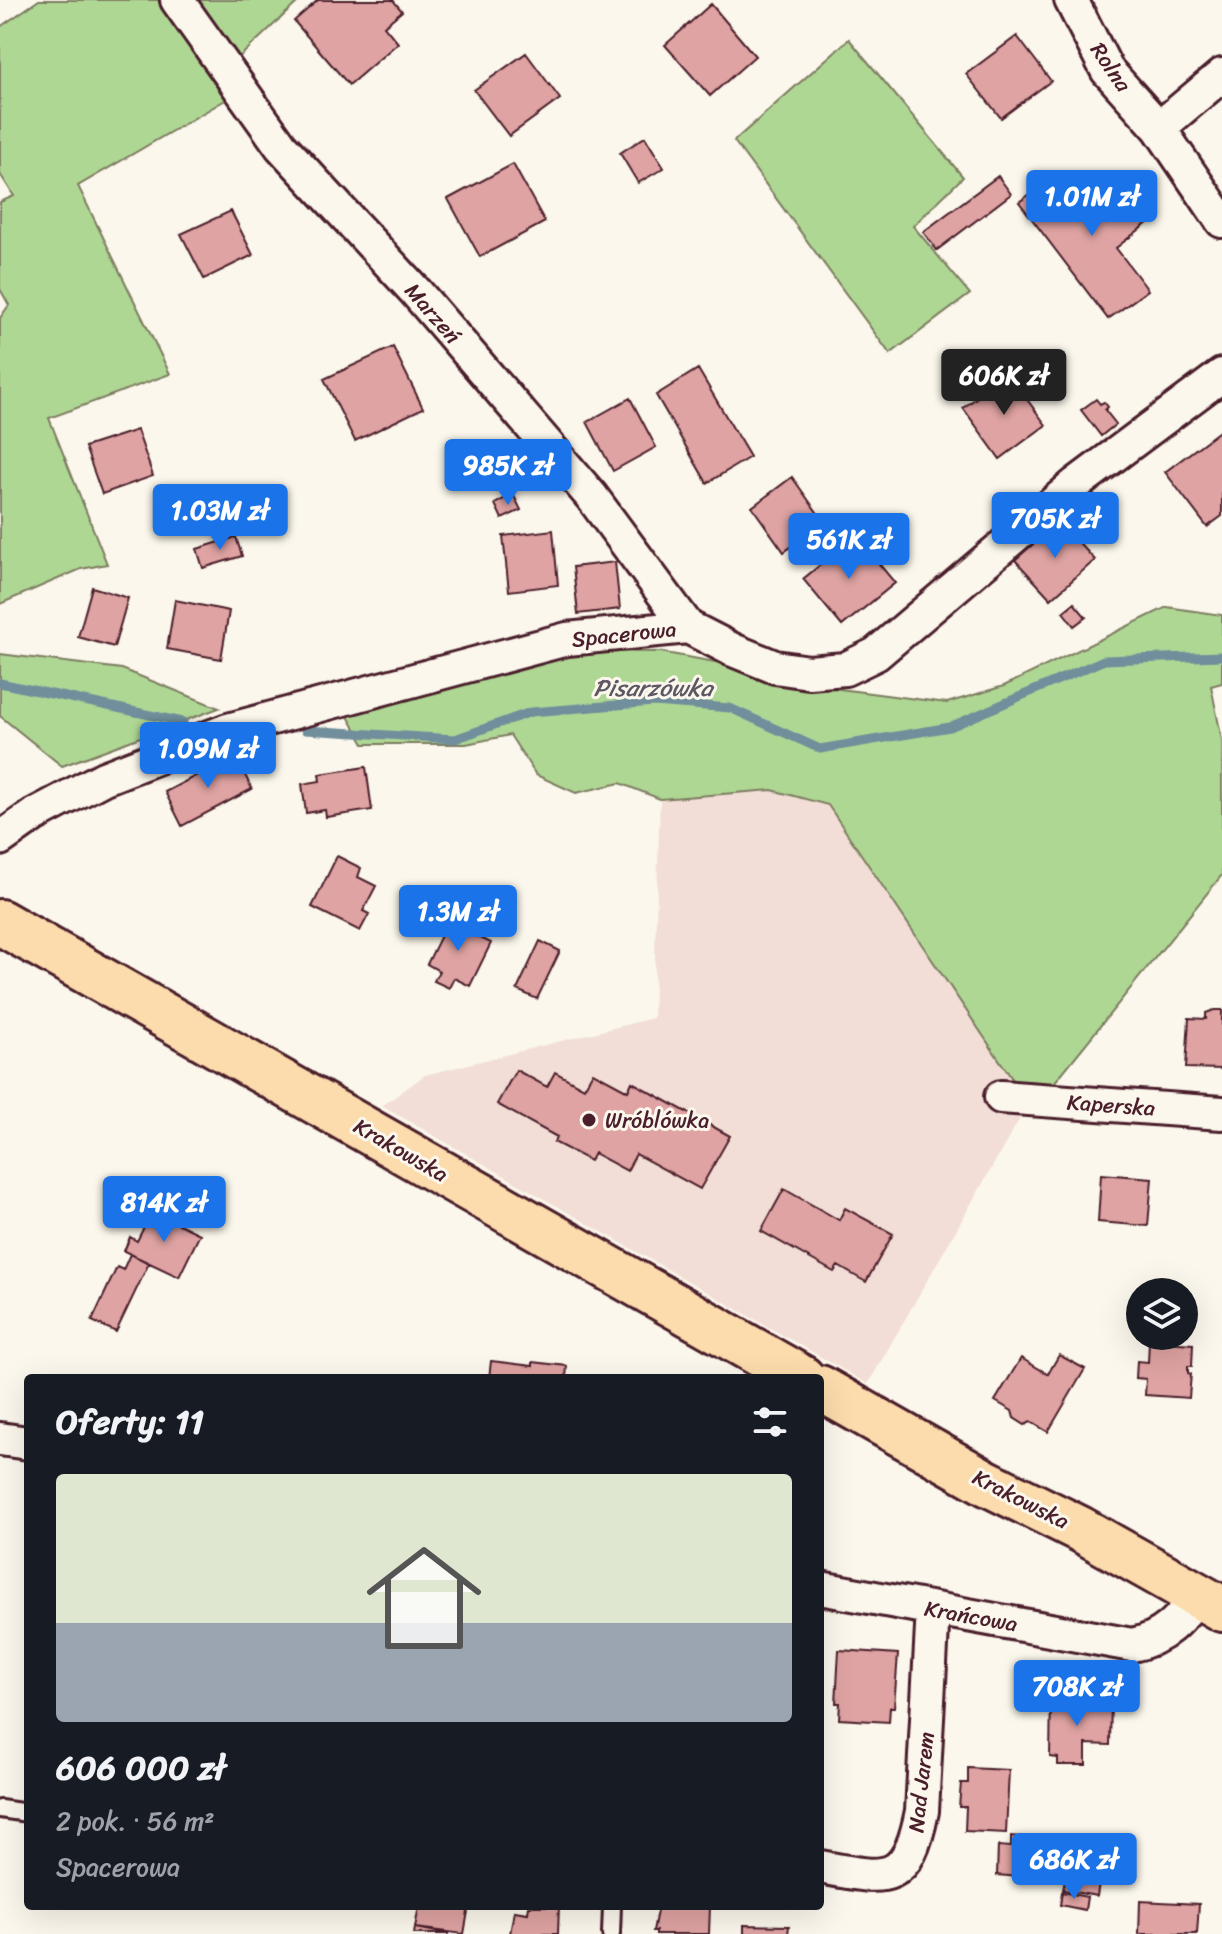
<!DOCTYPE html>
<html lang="pl">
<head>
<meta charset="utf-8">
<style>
  :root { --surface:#171b24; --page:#20242c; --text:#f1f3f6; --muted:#9ea1a6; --accent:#1a73e8 }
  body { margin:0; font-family:Sriracha,sans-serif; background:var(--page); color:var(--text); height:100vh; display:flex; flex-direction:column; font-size:30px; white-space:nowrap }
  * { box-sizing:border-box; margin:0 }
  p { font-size:26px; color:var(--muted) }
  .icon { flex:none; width:44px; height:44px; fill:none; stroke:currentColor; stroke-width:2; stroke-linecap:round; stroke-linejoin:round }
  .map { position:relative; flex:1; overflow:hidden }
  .sheet { position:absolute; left:24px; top:1374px; width:800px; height:536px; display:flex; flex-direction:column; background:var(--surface); border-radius:8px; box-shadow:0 8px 32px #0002 }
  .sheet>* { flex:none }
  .controls { position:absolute; left:1126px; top:1278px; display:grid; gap:16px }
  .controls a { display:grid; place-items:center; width:72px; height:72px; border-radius:50%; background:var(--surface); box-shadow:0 8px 32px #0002; font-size:40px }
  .price { position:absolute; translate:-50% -68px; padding:0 18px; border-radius:8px; background:var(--accent); color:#fff; font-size:26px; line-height:52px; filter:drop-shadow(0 2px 4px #0008) }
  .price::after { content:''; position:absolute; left:50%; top:48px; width:24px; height:18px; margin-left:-12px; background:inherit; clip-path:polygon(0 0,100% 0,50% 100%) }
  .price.selected { background:#222; color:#fff }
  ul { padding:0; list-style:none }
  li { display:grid; align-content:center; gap:16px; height:424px; padding:0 32px }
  li span { display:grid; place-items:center; height:248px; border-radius:8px; color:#555 }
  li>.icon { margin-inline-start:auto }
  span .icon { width:144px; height:144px; fill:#fffc; stroke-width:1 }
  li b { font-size:34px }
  h2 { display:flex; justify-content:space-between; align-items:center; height:96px; padding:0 32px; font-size:34px }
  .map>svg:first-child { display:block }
  .built { fill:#f2ded6 }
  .green { fill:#afd794; stroke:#7c7b60; stroke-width:2 }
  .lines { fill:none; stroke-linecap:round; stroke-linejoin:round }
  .stream { stroke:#708e9b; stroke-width:9 }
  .building { fill:#dea3a2; stroke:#4a1f2b; stroke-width:2 }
  .service-casing { stroke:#4a1f2b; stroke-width:22 }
  .minor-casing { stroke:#4a1f2b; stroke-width:38 }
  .primary-casing { stroke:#4a1f2b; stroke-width:50 }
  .service { stroke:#fbf7ec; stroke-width:16 }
  .minor { stroke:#fbf7ec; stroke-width:32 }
  .primary { stroke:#fcdcac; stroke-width:44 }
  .poi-dot { fill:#4a1f2b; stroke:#fbf7ec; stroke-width:3 }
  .labels { text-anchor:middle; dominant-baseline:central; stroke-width:6; stroke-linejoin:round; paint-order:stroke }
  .street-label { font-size:22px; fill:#4a1f2b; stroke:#fbf7ec }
  .poi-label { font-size:22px; fill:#4a1f2b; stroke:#fbf7ec; text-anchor:start }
  .water-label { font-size:24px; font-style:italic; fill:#5d5663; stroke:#fbf7ec }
</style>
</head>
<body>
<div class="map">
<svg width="1222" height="1934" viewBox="0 0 1222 1934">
  <rect width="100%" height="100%" fill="#fbf7ec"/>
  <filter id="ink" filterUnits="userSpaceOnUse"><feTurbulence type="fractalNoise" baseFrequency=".0125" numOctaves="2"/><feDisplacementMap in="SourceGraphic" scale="16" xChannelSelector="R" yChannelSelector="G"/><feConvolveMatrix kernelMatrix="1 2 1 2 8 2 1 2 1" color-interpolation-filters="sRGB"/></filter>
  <g filter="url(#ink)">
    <!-- built -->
    <path class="built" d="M 772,790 L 828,805 L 1021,1092 L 1027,1106 L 868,1384 L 382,1106 L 425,1075 L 653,1018 L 660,799 Z"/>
    <!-- green -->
    <path class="green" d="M 39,0 L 158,0 L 227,99 L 78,186 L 170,374 L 49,418 L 107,564 L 81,569 L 0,604 L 0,318 L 9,305 L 0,289 L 0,202 L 14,196 L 0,174 L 0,27 Z
      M 187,0 L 300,0 L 232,64 Z
      M 849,39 L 963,177 L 913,226 L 970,294 L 890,354 L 734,141 Z
      M 1167,607 L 1222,615 L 1222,683 L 1211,686 L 1222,740 L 1222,875 L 1046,1093 L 1021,1092 L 828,805 L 772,790 L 660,799 L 620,783 L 576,793 L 536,775 L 510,735 L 466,744 L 364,744 L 346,713 L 576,651 L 660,652 L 737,666 L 791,687 L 832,688 L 947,703 L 1004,686 Z
      M 0,654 L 122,669 L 219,708 L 62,766 L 0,716 Z"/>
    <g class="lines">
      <!-- stream -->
      <path class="stream" d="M 0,683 L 183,722
        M 305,730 L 455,739 L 531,712 L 654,702 L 730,708 L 820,749 L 950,727 L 1104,660 L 1222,656"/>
    </g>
    <!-- building -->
    <path class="building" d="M 318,0 L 393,0 L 402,11 L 384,26 L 398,43 L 349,85 L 294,21 Z
      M 711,4 L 755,56 L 710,96 L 665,45 Z
      M 1017,36 L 1051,81 L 1001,118 L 966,74 Z
      M 526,53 L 560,99 L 509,136 L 474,90 Z
      M 645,137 L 664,168 L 638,183 L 620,153 Z
      M 513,164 L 545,222 L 480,257 L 448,199 Z
      M 1059,173 L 1086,209 L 1122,180 L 1154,218 L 1116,248 L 1148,290 L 1108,319 L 1019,202 Z
      M 998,176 L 1011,194 L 937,250 L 923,232 Z
      M 231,211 L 253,255 L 204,279 L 181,234 Z
      M 393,347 L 423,408 L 355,441 L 324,379 Z
      M 698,369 L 750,457 L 707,483 L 656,395 Z
      M 1008,374 L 1046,425 L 1000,459 L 963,408 Z
      M 630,398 L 656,447 L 613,471 L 587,422 Z
      M 1096,399 L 1100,404 L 1104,402 L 1108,407 L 1105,410 L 1116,424 L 1101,436 L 1081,410 Z
      M 1222,429 L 1222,516 L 1207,527 L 1165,472 Z
      M 137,430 L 153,476 L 102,494 L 85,447 Z
      M 792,477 L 824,522 L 784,552 L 752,507 Z
      M 513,494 L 521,510 L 502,519 L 495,504 Z
      M 1059,521 L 1095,560 L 1051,599 L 1015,560 Z
      M 553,530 L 558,585 L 509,591 L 503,536 Z
      M 856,536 L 895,583 L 842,626 L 803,579 Z
      M 236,537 L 242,556 L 203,568 L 197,549 Z
      M 615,562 L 620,609 L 578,614 L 573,567 Z
      M 92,587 L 128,598 L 114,647 L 78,637 Z
      M 175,600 L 229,611 L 221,659 L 167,649 Z
      M 1074,603 L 1086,617 L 1074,626 L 1063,612 Z
      M 235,755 L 252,789 L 182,826 L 165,792 Z
      M 366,767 L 372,810 L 326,817 L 325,810 L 306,813 L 302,784 L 320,781 L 319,774 Z
      M 337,856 L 361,868 L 358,877 L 376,886 L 363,911 L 369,914 L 360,931 L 312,907 Z
      M 452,913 L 475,924 L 470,933 L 491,943 L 470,986 L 454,978 L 449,988 L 434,981 L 439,971 L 427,964 Z
      M 540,941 L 560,951 L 537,999 L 517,990 Z
      M 1214,1010 L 1222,1010 L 1222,1069 L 1186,1068 L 1189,1018 L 1206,1019 L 1206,1013 Z
      M 516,1070 L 547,1087 L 555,1072 L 584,1088 L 593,1072 L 628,1091 L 632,1082 L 730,1136 L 700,1189 L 636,1154 L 627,1171 L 594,1153 L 590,1161 L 554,1142 L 557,1137 L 497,1104 Z
      M 1101,1174 L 1152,1178 L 1148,1226 L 1098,1222 Z
      M 784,1189 L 839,1220 L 845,1208 L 893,1234 L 866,1282 L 838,1266 L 834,1272 L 761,1231 Z
      M 152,1211 L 200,1234 L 179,1277 L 124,1251 L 130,1237 L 137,1241 Z
      M 130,1254 L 149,1263 L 116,1332 L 92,1321 L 117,1267 L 123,1270 Z
      M 1149,1341 L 1193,1344 L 1192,1366 L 1188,1366 L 1188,1373 L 1191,1374 L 1189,1398 L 1145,1395 L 1146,1379 L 1136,1378 L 1137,1361 L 1148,1362 Z
      M 1059,1355 L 1085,1369 L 1048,1432 L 1031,1422 L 1025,1425 L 1014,1418 L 1012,1411 L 995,1401 L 1021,1358 L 1048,1374 Z
      M 491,1361 L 533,1366 L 533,1362 L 567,1366 L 566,1378 L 489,1378 Z
      M 839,1650 L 898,1654 L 894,1707 L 890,1707 L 889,1722 L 839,1719 L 840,1703 L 836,1703 Z
      M 1051,1694 L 1069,1695 L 1069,1701 L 1111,1702 L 1110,1745 L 1086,1744 L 1086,1765 L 1058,1765 L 1058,1758 L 1050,1757 Z
      M 968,1768 L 1009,1770 L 1006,1833 L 965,1831 L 966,1807 L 959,1807 L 961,1783 L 968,1783 Z
      M 1011,1836 L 1022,1837 L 1020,1877 L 997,1875 L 998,1846 L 1011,1847 Z
      M 1072,1841 L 1097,1846 L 1090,1881 L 1099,1883 L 1097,1896 L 1063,1890 Z
      M 1062,1892 L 1087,1897 L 1085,1910 L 1060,1905 Z
      M 1140,1901 L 1199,1904 L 1197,1934 L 1139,1934 Z
      M 419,1906 L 469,1906 L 464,1934 L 415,1928 Z
      M 529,1906 L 559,1906 L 558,1934 L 510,1934 L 514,1911 L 528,1913 Z
      M 658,1906 L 710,1906 L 709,1934 L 656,1934 L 656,1931 L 653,1931 Z
      M 744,1925 L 789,1926 L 788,1934 L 744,1934 Z
      M 415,1928 L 449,1934 L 414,1934 Z"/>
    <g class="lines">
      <defs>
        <path id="service" d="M 0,1809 L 28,1813
          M 611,1934 L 612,1906"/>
        <path id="minor" d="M 177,0 L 281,146 L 416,292 L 592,497 L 688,627
          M 1071,0 L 1107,70 L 1159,128
          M 1222,75 L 1159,128 L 1222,221
          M 0,839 L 34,815 L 104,778 L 228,730 L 567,639 L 688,627 L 733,650 L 775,667 L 809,672 L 845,669 L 876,654 L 1076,484 L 1222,375
          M 1001,1097 L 1222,1113
          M 0,1439 L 28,1443
          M 820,1588 L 1132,1645 C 1164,1639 1180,1619 1199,1595
          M 820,1867 C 886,1879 907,1887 922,1811 L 933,1609"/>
        <path id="primary" d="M 0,922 L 802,1378
          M 820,1388 L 987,1483 L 1080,1529 L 1222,1609"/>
      </defs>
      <!-- service casing -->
      <use href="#service" class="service-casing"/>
      <!-- minor casing -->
      <use href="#minor" class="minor-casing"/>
      <!-- primary casing -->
      <use href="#primary" class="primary-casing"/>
      <!-- service -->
      <use href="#service" class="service"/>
      <!-- minor -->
      <use href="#minor" class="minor"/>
      <!-- primary -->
      <use href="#primary" class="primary"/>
    </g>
  </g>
  <!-- markers -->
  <circle class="poi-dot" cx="589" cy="1120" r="8"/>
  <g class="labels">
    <!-- street labels -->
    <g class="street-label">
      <text transform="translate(1111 67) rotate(56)">Rolna</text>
      <text transform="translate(433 313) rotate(49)">Marzeń</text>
      <text transform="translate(624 634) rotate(-6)">Spacerowa</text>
      <text transform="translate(1111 1105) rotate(4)">Kaperska</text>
      <text transform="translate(401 1150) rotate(30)">Krakowska</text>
      <text transform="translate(1021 1499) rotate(27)">Krakowska</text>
      <text transform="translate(971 1616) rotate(10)">Krańcowa</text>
      <text transform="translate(921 1782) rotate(-84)">Nad Jarem</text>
    </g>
    <!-- poi labels -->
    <g class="poi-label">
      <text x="605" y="1120">Wróblówka</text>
    </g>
    <!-- water labels -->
    <g class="water-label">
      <text x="653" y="688">Pisarzówka</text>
    </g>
  </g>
</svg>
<div class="controls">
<a><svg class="icon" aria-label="layers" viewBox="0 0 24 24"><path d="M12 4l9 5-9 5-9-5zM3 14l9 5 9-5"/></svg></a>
</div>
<b class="price" style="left:1092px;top:238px">1.01M zł</b>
<b class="price selected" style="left:1004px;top:417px">606K zł</b>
<b class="price" style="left:508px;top:507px">985K zł</b>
<b class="price" style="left:220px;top:552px">1.03M zł</b>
<b class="price" style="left:1055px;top:560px">705K zł</b>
<b class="price" style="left:849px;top:581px">561K zł</b>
<b class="price" style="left:208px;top:790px">1.09M zł</b>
<b class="price" style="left:458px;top:953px">1.3M zł</b>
<b class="price" style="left:164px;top:1244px">814K zł</b>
<b class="price" style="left:1077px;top:1728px">708K zł</b>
<b class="price" style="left:1074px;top:1901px">686K zł</b>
<section class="sheet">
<h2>Oferty: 11<svg class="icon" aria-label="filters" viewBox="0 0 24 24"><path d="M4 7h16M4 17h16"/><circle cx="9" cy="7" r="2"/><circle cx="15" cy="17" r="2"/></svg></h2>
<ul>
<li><span style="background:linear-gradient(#dfe7d0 60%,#9aa5b1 0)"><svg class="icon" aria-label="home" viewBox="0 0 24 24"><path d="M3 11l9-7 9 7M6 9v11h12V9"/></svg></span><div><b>606 000 zł</b><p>2 pok. · 56 m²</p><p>Spacerowa</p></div></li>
</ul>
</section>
</div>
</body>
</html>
